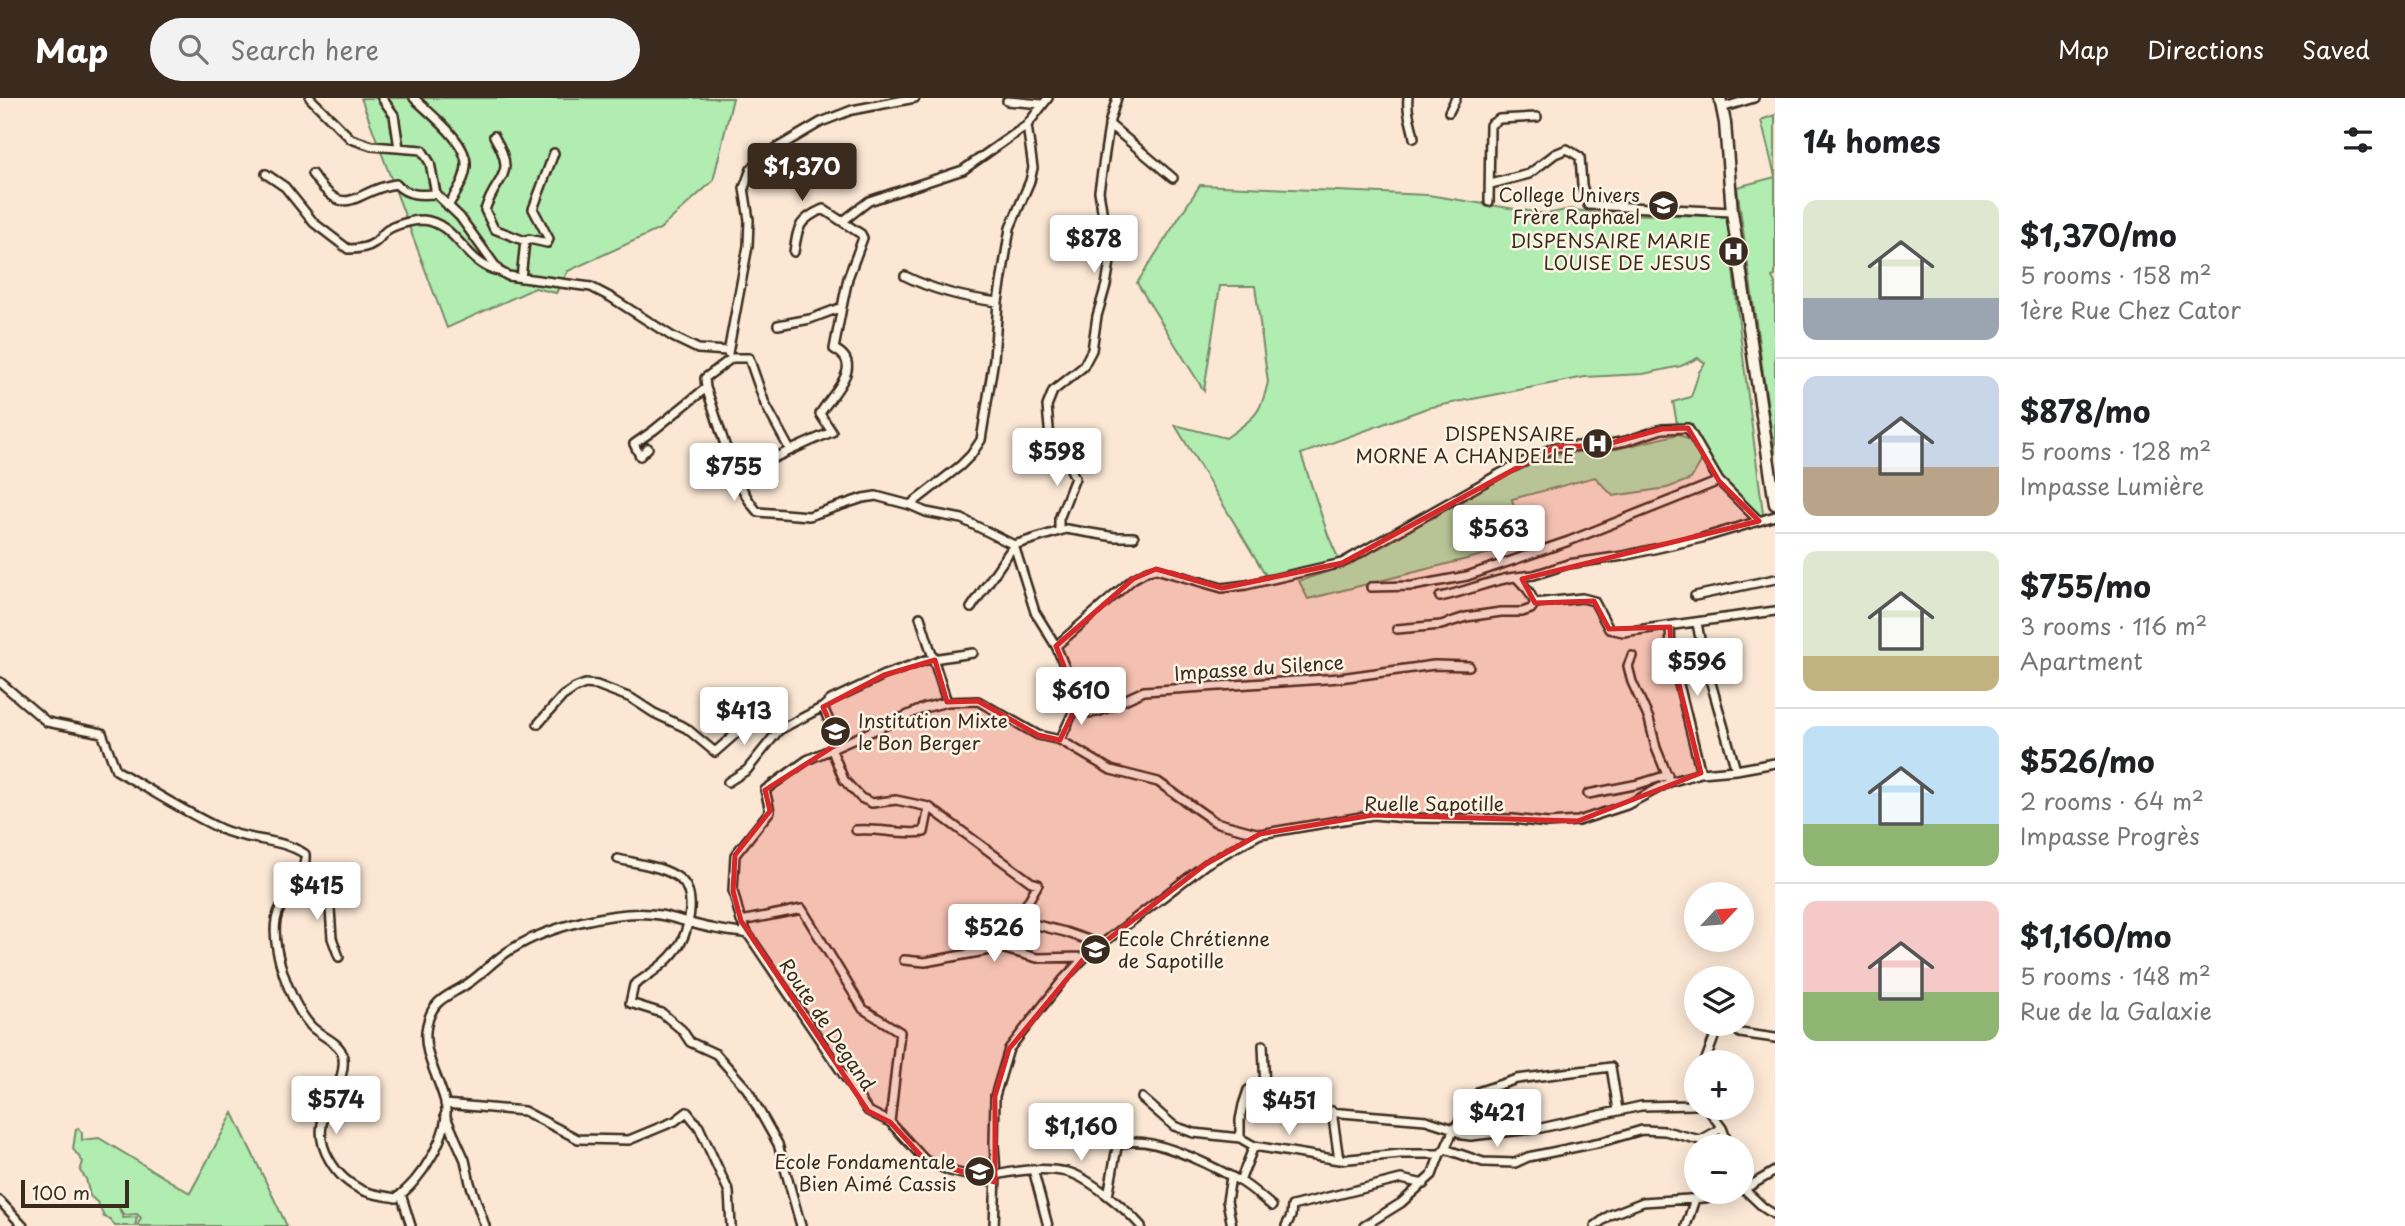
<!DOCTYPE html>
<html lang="en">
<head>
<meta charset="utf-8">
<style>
  :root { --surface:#fff; --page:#f2f2f2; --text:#202124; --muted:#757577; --line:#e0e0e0; --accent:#3b2a1e }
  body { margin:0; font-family:"Playpen Sans",sans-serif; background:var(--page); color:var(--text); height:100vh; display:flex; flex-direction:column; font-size:26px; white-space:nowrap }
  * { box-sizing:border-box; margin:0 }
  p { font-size:23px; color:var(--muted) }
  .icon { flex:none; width:38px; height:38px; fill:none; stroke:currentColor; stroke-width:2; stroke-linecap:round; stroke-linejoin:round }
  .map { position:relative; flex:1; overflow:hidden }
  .panel { display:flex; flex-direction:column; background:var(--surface); width:630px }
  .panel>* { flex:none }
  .needle { width:46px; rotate:64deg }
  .fabs { position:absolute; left:1684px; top:784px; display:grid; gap:14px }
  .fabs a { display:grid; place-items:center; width:70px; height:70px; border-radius:50%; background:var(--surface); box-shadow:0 4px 18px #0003; font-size:35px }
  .scale { position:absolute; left:21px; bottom:18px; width:108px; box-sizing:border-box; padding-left:7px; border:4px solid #3b2a1e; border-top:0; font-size:19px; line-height:24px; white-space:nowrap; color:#3b2a1e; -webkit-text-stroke:5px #fcf5e5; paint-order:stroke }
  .price { position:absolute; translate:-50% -60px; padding:0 16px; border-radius:7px; background:#fff; color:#222; font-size:23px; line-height:46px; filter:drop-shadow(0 2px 4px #0008) }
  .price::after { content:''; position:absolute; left:50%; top:42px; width:21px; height:16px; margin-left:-10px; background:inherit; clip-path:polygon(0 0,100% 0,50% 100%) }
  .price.current { background:var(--accent); color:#fff }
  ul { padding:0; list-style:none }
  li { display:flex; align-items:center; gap:21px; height:175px; padding:0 28px }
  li+li { border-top:2px solid var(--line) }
  li span { display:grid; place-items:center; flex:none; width:196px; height:140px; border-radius:14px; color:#555 }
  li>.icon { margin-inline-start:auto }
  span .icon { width:84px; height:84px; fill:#fffc; stroke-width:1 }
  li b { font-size:30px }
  h2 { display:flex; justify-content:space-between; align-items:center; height:84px; padding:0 28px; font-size:30px }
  header { display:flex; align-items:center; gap:42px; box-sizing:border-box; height:98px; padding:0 35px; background:var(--accent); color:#fff }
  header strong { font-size:33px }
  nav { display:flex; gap:38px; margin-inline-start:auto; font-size:24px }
  .search { width:490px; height:63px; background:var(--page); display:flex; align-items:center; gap:18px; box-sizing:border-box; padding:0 24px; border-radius:38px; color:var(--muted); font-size:26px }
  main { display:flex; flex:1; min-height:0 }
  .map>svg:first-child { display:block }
  .green { fill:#b1ecb1; stroke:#768b68; stroke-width:2 }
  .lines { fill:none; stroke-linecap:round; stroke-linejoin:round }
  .minor-casing { stroke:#3b2a1e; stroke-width:12 }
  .major-casing { stroke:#3b2a1e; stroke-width:15 }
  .minor { stroke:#fcf5e5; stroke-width:7 }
  .major { stroke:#fcf5e5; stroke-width:10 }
  .marked { fill:#d62828; fill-opacity:0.2; stroke:#d62828; stroke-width:5; stroke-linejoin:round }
  .labels { text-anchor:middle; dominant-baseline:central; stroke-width:5; stroke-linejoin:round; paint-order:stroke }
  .poi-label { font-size:19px; fill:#3b2a1e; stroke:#fcf5e5; text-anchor:end }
  .street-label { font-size:19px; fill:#3b2a1e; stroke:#fcf5e5 }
</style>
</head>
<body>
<header>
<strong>Map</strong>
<div class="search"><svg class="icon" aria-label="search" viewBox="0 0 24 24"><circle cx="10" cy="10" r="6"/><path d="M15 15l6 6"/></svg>Search here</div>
<nav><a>Map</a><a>Directions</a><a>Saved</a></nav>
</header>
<main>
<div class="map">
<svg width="1775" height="1128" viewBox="0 0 1775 1128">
  <rect width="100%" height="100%" fill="#fbe7d4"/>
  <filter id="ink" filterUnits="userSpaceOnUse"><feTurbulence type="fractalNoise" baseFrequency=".0143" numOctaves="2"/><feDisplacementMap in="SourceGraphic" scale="14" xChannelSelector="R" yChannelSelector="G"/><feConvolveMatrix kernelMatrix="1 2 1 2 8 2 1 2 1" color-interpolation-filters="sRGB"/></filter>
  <g filter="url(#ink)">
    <!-- green -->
    <path class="green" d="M 361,0 L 733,0 L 713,83 L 660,131 L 568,173 L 556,195 L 535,190 L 447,230 Z
      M 1775,17 L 1775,78 L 1761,22 Z
      M 1775,79 L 1775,178 L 1772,179 L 1775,185 L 1775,360 L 1737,89 Z
      M 1200,87 L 1428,97 L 1547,116 L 1570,111 L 1601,116 L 1727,118 L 1741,243 L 1764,423 L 1754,423 L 1712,381 L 1694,341 L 1678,331 L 1673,304 L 1691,299 L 1699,274 L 1705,265 L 1698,260 L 1681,268 L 1643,276 L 1585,279 L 1427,310 L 1301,356 L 1328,437 L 1339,462 L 1267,479 L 1175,327 L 1226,340 C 1253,320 1260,319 1268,284 L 1255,188 L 1220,188 L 1204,293 L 1137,185 Z
      M 1679,336 L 1695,346 L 1702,362 L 1691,381 L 1667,390 L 1613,398 L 1595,379 L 1512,401 L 1522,447 L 1308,501 L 1299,483 L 1348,467 L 1499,381 L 1555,356 L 1617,351 Z
      M 233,1015 L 287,1128 L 137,1128 L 141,1120 L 137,1116 L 124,1117 L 119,1110 L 123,1120 L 137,1119 L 135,1128 L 115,1128 L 110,1121 L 104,1119 L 98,1105 L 90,1098 L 86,1081 L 80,1073 L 83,1064 L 73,1051 L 76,1031 L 78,1030 L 82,1035 L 82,1042 L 99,1040 L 190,1095 Z"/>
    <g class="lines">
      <defs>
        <path id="minor" d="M 310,0 L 351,41 L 372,48 L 422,52 L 430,65 L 436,96 L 460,119 L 499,173 L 508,178 L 591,189 L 612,200 L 673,239 L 698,251 L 727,253
          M 382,0 L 394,17 L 399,50
          M 414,0 C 430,16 468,44 466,68 C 465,83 455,96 448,108
          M 1408,0 C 1406,14 1412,26 1414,40
          M 1007,3 L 1042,6
          M 1721,10 L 1754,0
          M 1449,14 L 1456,0
          M 1109,26 L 1173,80
          M 494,38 C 518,79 497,76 485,112 L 494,131 L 525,143 L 521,180
          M 266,76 L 285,89 L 314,125 L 348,151 C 357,151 367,150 374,145 C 379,142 382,136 386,133 C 393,127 413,122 423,122 C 457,125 465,166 498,173
          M 312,76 C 348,126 352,92 396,86 C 407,98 421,97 436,96
          M 1491,86 L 1529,76 L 1555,56 L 1567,51 L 1580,59 L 1582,87 L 1588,107 L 1732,114
          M 1489,104 L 1490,27 L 1499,21 L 1537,19
          M 843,123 L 869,103 L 963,72 L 1027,27 L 1048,0
          M 525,143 L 529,141 L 547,145 L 549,141 L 533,111 L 554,55
          M 905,178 C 935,193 965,200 998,204
          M 778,227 L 810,221 L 842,209 L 848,180 L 863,140 L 861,136 L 823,111 C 798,122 798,129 794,154
          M 728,255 L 748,148 L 749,122 L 744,90 L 751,71 L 775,51 L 821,24 L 852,12 L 915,0
          M 648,350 L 640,358 L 634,346 L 654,332 L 706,290
          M 790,352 L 765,306 L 749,260 L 732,260 L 705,280 L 706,290 C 719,323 734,390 758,414 L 809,418 L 863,400 L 876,398 L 910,407 L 926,414 L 962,421 L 1014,447 L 1035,514 L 1056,548 L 1083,613 L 1090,615 L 1100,613 L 1144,593 L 1340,580 L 1434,567 L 1469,568
          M 736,375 C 769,364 800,347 832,334 L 820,316 C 830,297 867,267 834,251 L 842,209
          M 910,407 L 960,368 L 971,357 L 981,342 L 994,261 L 998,204 L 1010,130 L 1030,83 L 1033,70 L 1027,27
          M 1059,433 L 1059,421 L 1075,380 L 1061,350 L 1050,341 L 1047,308 L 1053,293 L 1083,269 L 1092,252 L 1097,218 L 1106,187 L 1110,164 L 1099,93 L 1110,22 L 1117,0
          M 1516,479 L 1534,477 L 1568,466 L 1623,458 L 1702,440 L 1759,423
          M 1371,489 L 1413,488 L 1467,478 L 1569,443 L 1719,383 L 1759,423 L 1775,418
          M 1695,498 L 1775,481
          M 1440,499 C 1466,494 1490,482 1516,479 L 1528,492 L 1535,505
          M 971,510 L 1014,447 L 1066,431 L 1115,439 L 1134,439
          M 920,519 L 947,604
          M 1697,525 L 1703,557 L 1736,672
          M 1670,529 L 1671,554 L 1701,675
          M 1397,531 L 1441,527 L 1466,519 L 1501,514 L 1522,514 L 1531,511 L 1535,505 L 1582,500 L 1594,503 L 1609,531 L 1623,534 L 1775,513
          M 1056,548 L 1133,481 L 1147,473 L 1156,471 L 1222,490 L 1246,487 L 1342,465 L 1501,375 L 1555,349 L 1604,347 L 1626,343 L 1662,331 L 1688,330 L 1719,383
          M 1632,558 L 1628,568 L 1632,584 L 1649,621 L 1656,650 L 1670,684
          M 0,584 L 47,624 L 102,635 L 116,672 C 150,692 185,714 221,731 C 250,744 278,739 305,756 C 307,785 281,796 276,822 C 271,852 291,905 310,927 C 318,937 338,943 342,955 C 348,975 332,999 325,1016 C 312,1046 336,1081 364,1093 C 374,1097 386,1098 396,1100 C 420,1084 452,1035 445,1004 C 439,979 421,954 427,927 C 433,899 449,899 470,884 C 484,874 496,860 512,851 C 547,829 619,810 660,817 C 677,820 694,827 711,830 C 724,833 736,834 748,836
          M 823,609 L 839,646
          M 538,626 L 563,598 L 575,590 L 585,586 L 597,587 L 631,600 L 654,615 L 686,630 L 715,654 L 756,618 L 776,626 L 779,632
          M 1060,642 L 1078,604
          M 831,650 L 844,682 L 861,700 L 872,705 L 896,702 L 929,709 L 1031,784 L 1038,786 L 1022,814 L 1021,823 L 1065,834 L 1103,847
          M 728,684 L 747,672 L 779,632 L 823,609 L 831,602 L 884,577 L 926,562 L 973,555
          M 1588,696 L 1639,686 L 1668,677
          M 856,732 C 879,730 901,737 924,734 L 929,709
          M 618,761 C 638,766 664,768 680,781 C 698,796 689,836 676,852 C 665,867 648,877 634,887 L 630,905 L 662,915 L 682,932 L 690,944 L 716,956 L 747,991 L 778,1046 L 801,1128
          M 299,782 L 309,785 L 329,796 L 332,840 L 339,859
          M 741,823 L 802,811 L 863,911 L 900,934 L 890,1024
          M 904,862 L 925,864 L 1001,850 L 1037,860 L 1085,859
          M 1730,926 L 1740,935 L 1775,940
          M 1263,947 L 1265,991
          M 1705,964 L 1719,926
          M 1248,992 L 1243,1007 L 1426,1022 L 1454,1031 L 1445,1051 L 1440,1056 L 1432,1077 L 1401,1105 L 1364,1128
          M 1142,1000 L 1174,1028 L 1194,1035 L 1240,1040 L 1254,1048 L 1339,1062 L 1400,1056 L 1440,1056
          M 445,1006 L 524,1013 L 578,1041 L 629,1042 L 675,1023 L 687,1014 L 699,1029 L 729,1094 L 731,1128
          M 1707,1010 L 1722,1030 L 1729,1048
          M 1618,1012 L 1611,969 L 1517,981 L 1480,993 L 1454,1031 L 1463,1037 L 1471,1038 L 1541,1030 L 1641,1008 L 1696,1007
          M 1332,1013 L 1339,1062
          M 445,1017 L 465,1062 L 470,1085 L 485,1128
          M 1240,1040 L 1240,1022 L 1243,1007
          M 1445,1051 L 1483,1064 L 1515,1065 L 1528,1059 L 1601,1044 L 1642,1032 L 1665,1033 L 1700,1042 L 1722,1030
          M 1033,1071 L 1048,1128
          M 996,1077 C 1019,1072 1044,1069 1067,1074 C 1087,1078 1127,1112 1141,1128
          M 1231,1079 L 1227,1103 L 1232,1128
          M 1240,1083 L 1254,1048
          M 995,1084 L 950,1073 L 925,1062 L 890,1024 L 868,1013 L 748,836 L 741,823 L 733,793 L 735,757 L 770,713 L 765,692 L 807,662 L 924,610 L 947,604 L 978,603 L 1038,637 L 1060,642 L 1111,672 L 1158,684 L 1215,724 L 1260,736
          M 1743,1092 L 1775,1073
          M 1745,1092 L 1764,1110 L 1775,1117
          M 401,1096 L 411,1128
          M 1108,1098 L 1117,1049 C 1141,1030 1214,1069 1238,1082 C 1250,1088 1262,1100 1272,1108
          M 0,1103 L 23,1128
          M 994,1128 L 996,1077 L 994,1046 L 995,998 L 1009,951 L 1063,882 L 1085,859 L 1206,766 L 1260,736 L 1373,717 L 1405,720 L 1513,721 L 1548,725 L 1578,723 L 1627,707 L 1670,684 L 1701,675 L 1736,672 L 1775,665
          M 1286,1128 L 1291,1118 L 1292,1108 L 1401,1081 L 1424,1086
          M 1595,1128 L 1610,1117 L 1643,1104 L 1704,1100 L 1735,1094
          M 1686,1128 L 1695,1101"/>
        <path id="major" d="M 1720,0 L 1725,25 L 1732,114 L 1775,406"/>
      </defs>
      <!-- minor casing -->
      <use href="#minor" class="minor-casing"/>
      <!-- major casing -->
      <use href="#major" class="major-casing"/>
      <!-- minor -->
      <use href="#minor" class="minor"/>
      <!-- major -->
      <use href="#major" class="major"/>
    </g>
  </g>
  <!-- marked area -->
  <path class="marked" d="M 1688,330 L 1719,383 L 1759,423 L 1522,481 L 1535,505 L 1594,503 L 1609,531 L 1670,529 L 1671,554 L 1701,675 L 1578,723 L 1373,717 L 1260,736 L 1206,766 L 1085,859 L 1009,951 L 995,998 L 995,1084 L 925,1062 L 890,1024 L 868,1013 L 741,823 L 733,793 L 735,757 L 770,713 L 765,692 L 839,645 L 823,609 L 884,577 L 935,562 L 947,604 L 978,603 L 1038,637 L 1060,642 L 1078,604 L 1056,548 L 1133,481 L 1156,471 L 1222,490 L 1342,465 L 1555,349 L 1604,347 L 1662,331 Z"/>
  <!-- icons -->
  <defs>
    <symbol id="school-disc" viewBox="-11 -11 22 22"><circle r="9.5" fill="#3b2a1e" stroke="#fcf5e5"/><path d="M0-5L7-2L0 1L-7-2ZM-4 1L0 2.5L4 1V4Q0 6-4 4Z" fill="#fff"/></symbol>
    <symbol id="hospital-disc" viewBox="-11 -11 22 22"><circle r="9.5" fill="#3b2a1e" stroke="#fcf5e5"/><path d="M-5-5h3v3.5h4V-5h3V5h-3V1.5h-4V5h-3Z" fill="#fff"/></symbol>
  </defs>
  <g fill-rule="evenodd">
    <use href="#school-disc" x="1646" y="90" width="35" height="35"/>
    <use href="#hospital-disc" x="1716" y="136" width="35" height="35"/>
    <use href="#hospital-disc" x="1580" y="328" width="35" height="35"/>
    <use href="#school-disc" x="818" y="616" width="35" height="35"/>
    <use href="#school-disc" x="1078" y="834" width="35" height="35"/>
    <use href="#school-disc" x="962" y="1056" width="35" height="35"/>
  </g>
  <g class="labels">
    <!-- poi labels -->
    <g class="poi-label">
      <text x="1640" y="96">College Univers<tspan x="1640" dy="22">Frère Raphael</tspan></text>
      <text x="1711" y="142">DISPENSAIRE MARIE<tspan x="1711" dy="22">LOUISE DE JESUS</tspan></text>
      <text x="1575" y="335">DISPENSAIRE<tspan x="1575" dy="22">MORNE A CHANDELLE</tspan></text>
      <text x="858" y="622" text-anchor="start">Institution Mixte<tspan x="858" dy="22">le Bon Berger</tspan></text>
      <text x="1118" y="840" text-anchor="start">Ecole Chrétienne<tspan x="1118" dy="22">de Sapotille</tspan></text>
      <text x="956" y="1063">Ecole Fondamentale<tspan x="956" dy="22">Bien Aimé Cassis</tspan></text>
    </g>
    <!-- street labels -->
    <g class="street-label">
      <text transform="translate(1259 569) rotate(-4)">Impasse du Silence</text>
      <text x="1434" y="705">Ruelle Sapotille</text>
      <text transform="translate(828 926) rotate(56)">Route de Degand</text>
    </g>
  </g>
</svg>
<div class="fabs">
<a><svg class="needle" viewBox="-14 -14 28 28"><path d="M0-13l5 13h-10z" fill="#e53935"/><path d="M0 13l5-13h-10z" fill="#757577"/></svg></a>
<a><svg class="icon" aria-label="layers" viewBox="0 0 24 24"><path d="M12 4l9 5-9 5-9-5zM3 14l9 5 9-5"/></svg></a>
<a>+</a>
<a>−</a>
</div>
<div class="scale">100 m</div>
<b class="price current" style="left:802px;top:105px">$1,370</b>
<b class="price" style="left:1094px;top:177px">$878</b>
<b class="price" style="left:1057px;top:390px">$598</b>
<b class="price" style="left:734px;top:405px">$755</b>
<b class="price" style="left:1499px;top:467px">$563</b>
<b class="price" style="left:1697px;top:600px">$596</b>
<b class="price" style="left:1081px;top:629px">$610</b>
<b class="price" style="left:744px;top:649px">$413</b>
<b class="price" style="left:317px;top:824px">$415</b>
<b class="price" style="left:994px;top:866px">$526</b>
<b class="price" style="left:336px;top:1038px">$574</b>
<b class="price" style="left:1289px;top:1039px">$451</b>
<b class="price" style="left:1497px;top:1051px">$421</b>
<b class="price" style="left:1081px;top:1065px">$1,160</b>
</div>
<section class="panel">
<h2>14 homes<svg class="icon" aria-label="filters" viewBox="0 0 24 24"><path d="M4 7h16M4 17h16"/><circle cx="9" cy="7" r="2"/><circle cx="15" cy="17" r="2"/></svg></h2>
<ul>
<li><span style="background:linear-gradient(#dfe7d0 70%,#9aa5b1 0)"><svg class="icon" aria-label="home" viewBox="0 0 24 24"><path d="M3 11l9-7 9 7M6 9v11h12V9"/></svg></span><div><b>$1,370/mo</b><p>5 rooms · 158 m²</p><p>1ère Rue Chez Cator</p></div></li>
<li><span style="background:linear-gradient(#c9d6e8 65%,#b9a48a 0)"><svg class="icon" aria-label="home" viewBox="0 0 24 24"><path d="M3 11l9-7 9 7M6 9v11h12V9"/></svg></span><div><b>$878/mo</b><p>5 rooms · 128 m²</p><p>Impasse Lumière</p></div></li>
<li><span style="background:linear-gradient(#dfe7d0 75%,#c2b280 0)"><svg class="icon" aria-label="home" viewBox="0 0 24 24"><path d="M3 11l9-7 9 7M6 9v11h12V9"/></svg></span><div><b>$755/mo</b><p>3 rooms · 116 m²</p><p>Apartment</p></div></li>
<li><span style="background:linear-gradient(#bfe0f5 70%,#8fb573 0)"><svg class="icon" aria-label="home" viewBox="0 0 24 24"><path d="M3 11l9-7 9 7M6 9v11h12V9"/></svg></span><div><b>$526/mo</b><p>2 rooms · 64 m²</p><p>Impasse Progrès</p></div></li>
<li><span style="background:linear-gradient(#f6c9c9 65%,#8fb573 0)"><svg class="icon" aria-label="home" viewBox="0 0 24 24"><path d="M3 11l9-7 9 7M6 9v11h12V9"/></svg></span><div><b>$1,160/mo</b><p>5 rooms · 148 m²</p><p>Rue de la Galaxie</p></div></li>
</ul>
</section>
</main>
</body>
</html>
